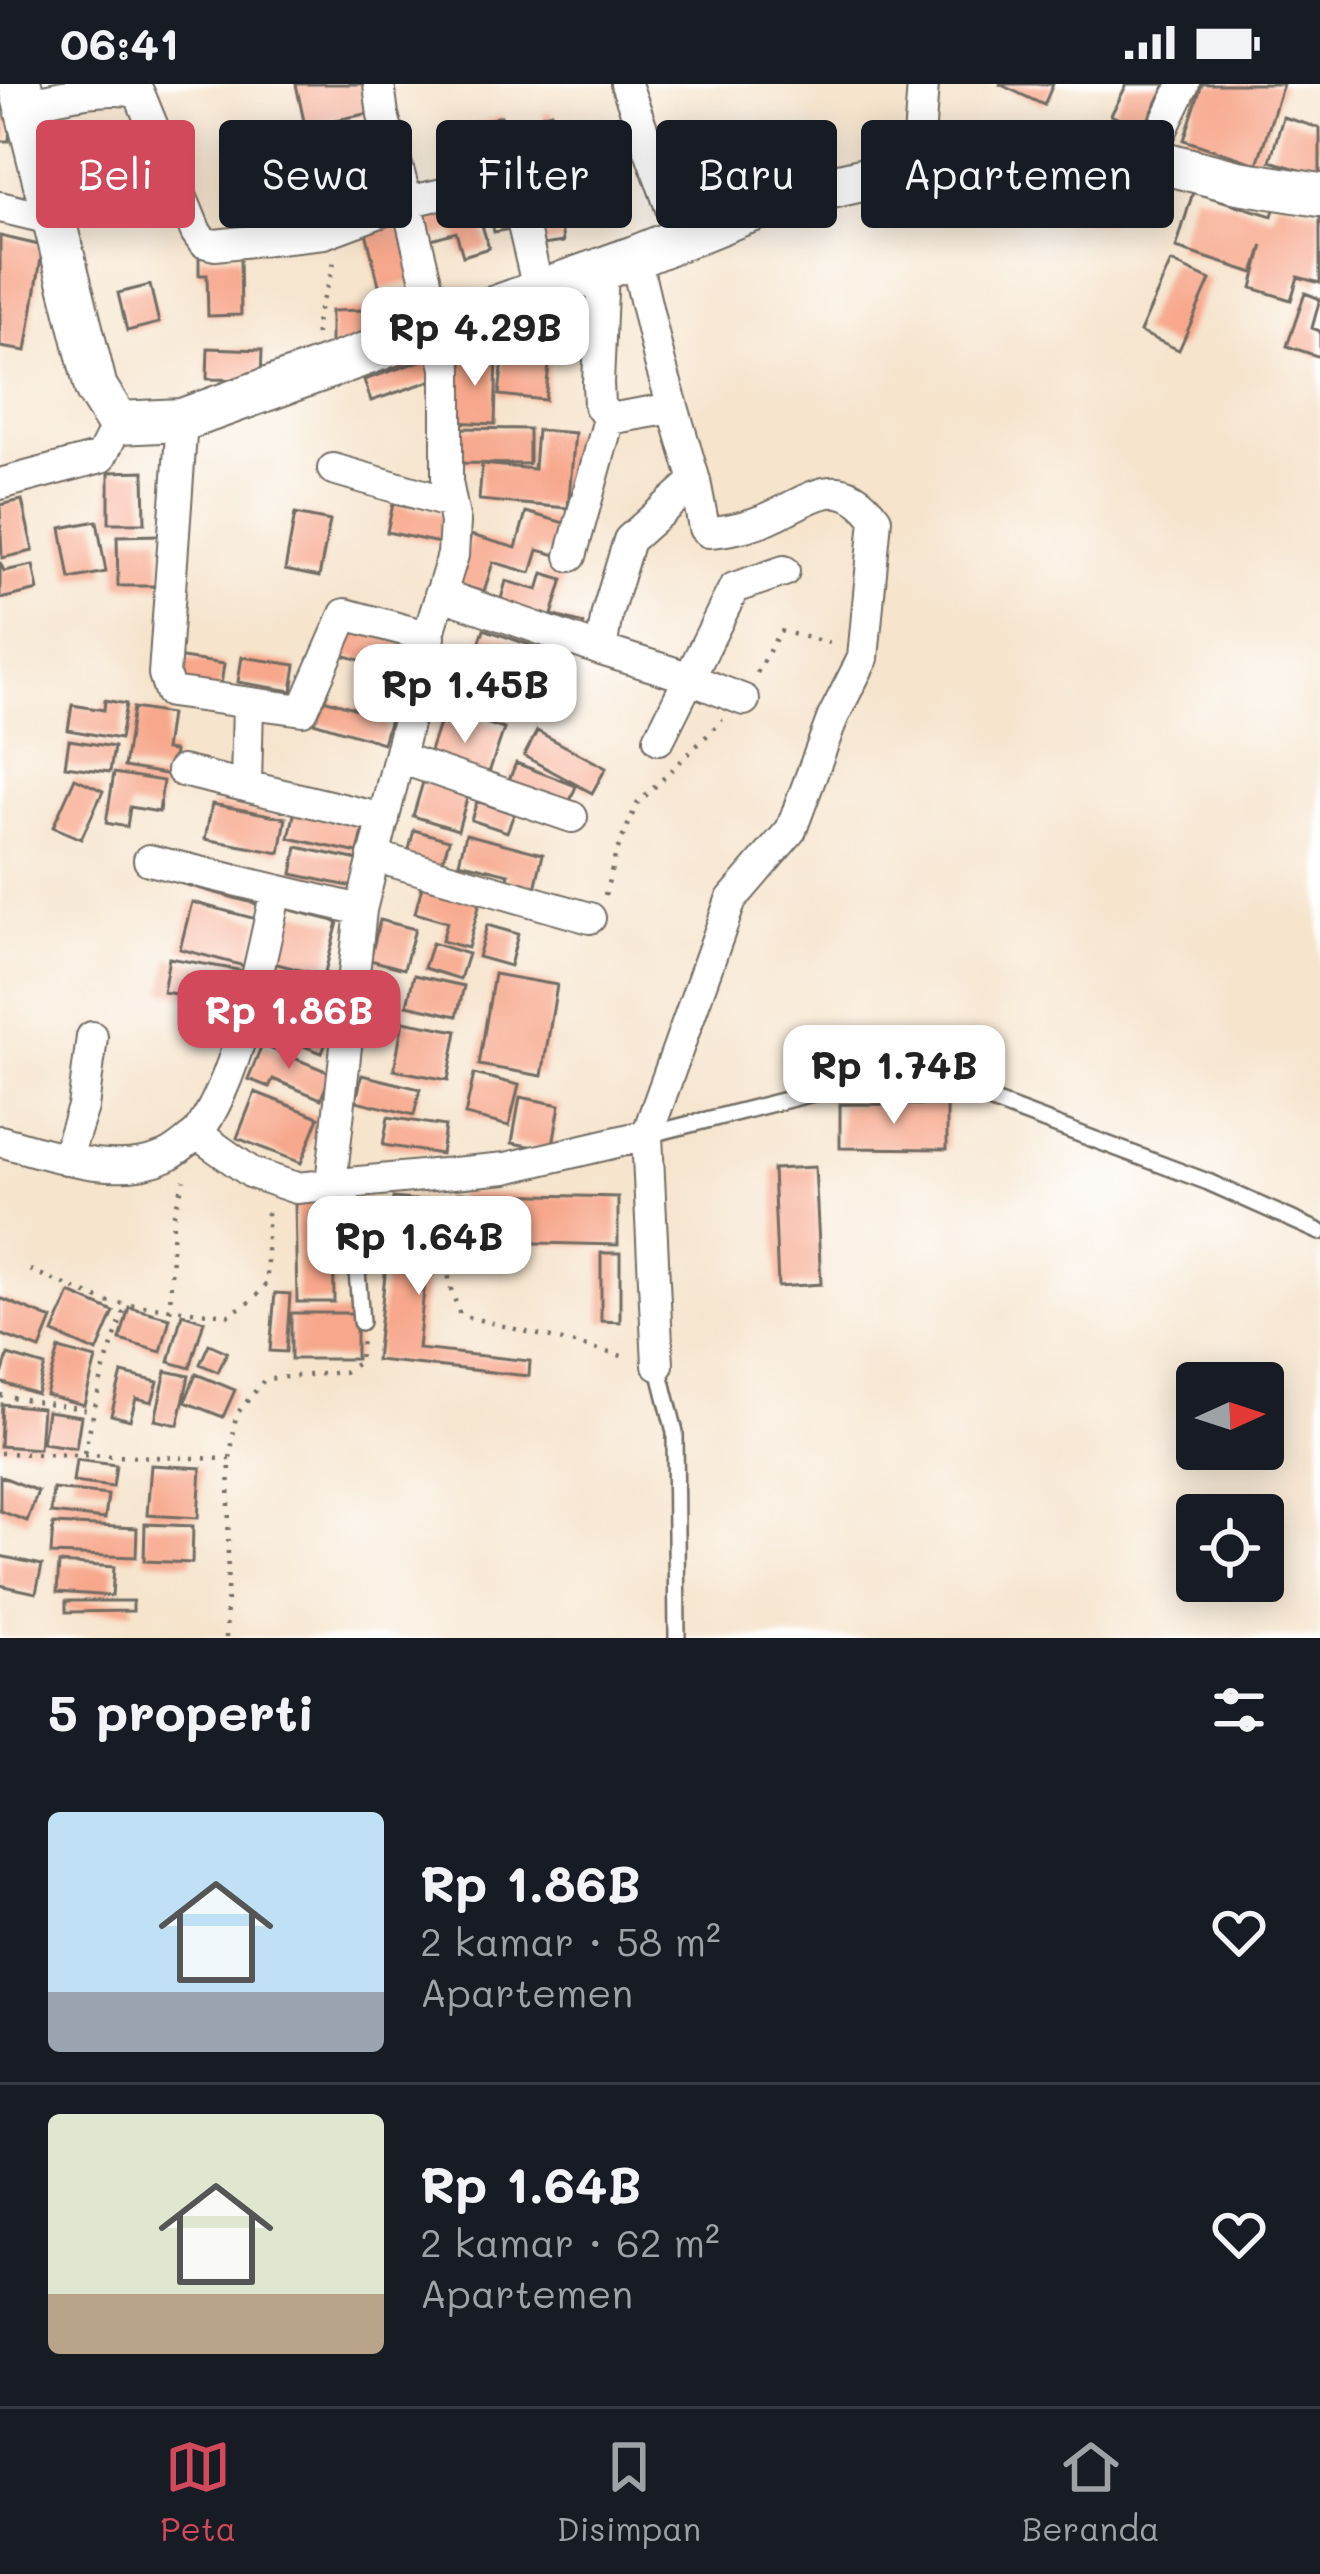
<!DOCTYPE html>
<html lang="id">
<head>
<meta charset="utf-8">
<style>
  :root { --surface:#171b24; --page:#20242c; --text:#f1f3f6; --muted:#9ea1a6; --line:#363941; --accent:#d1495b }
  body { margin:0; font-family:Mali,sans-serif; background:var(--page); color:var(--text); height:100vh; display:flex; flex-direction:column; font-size:45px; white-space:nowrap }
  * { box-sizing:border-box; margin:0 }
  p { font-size:39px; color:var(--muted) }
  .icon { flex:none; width:66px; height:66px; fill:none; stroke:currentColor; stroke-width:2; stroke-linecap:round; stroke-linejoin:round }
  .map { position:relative; height:1554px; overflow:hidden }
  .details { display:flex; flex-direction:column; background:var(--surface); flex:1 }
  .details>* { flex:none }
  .banner { position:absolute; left:36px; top:36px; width:1248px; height:108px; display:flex; gap:24px }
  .needle { width:78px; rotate:87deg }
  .fabs { position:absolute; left:1176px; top:1278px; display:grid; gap:24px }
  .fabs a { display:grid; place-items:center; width:108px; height:108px; border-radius:12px; background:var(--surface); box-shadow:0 6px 30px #0003; font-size:60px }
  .price { position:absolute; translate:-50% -102px; padding:0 27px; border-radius:24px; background:#fff; color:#222; font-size:39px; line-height:78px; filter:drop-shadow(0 3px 6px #0008) }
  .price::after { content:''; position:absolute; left:50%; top:72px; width:36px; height:27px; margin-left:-18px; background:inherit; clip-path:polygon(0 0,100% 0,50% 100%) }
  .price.selected { background:var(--accent); color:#fff }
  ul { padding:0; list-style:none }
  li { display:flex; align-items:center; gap:36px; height:300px; padding:0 48px }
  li+li { border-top:3px solid var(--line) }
  li span { display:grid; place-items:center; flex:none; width:336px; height:240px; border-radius:12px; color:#555 }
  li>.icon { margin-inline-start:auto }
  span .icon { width:144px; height:144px; fill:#fffc; stroke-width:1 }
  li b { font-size:51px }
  h2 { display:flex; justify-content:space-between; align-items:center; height:144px; padding:0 48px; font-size:51px }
  .pill { padding:0 42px; border-radius:12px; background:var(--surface); box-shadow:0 6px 30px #0003; font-size:42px; line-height:108px }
  .pill.selected { background:var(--accent); color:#fff }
  .status { display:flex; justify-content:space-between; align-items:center; height:84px; padding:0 60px; background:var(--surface); direction:ltr }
  .status svg { height:33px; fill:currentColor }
  .tabs { display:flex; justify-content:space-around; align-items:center; height:168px; border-top:3px solid var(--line); background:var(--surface); font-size:33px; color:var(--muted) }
  .tabs a { display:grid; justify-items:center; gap:6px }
  .tabs .selected { color:var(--accent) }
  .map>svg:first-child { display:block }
  .building { fill:#f7a78b }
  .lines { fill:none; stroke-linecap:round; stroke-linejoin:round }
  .lane-casing { stroke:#726c63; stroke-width:20 }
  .street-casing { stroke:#726c63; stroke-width:34 }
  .secondary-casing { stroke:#726c63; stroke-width:46 }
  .path { stroke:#726c63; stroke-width:4.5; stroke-dasharray:3 9; stroke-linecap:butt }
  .lane { stroke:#fff; stroke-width:15 }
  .street { stroke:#fff; stroke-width:30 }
  .secondary { stroke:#fff; stroke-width:42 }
</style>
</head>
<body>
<div class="status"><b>06:41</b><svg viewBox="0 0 49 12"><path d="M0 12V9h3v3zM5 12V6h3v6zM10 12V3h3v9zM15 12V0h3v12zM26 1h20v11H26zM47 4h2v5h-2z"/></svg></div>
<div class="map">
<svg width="1320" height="1554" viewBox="0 0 1320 1554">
  <rect width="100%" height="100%" fill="#fff"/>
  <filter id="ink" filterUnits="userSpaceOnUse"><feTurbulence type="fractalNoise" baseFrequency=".00833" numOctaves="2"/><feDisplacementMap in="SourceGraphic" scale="24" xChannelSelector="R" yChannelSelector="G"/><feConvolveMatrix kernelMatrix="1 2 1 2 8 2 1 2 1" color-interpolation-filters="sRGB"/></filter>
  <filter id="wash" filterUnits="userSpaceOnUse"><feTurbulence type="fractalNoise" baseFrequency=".004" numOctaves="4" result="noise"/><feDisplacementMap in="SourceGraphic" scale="48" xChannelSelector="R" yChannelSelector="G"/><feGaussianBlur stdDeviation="2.7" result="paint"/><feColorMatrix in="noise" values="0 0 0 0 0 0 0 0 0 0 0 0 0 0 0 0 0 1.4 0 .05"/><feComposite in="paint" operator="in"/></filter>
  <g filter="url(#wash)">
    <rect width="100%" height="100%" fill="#f6e4cc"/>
    <g id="blocks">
      <!-- building -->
      <path class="building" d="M 296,0 L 365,0 L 371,29 L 305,42 Z
        M 999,0 L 1053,0 L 1044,21 Z
        M 1127,0 L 1166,0 L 1143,46 L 1111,31 Z
        M 1202,0 L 1283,0 L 1257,80 L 1184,56 Z
        M 0,24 L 11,25 L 9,57 L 0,57 Z
        M 551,28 L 560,63 L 552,65 L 543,30 Z
        M 501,32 L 516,79 L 454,100 L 438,52 Z
        M 1283,33 L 1320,44 L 1320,92 L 1270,77 Z
        M 304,48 L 304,52 L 321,51 L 324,76 L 264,83 L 262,57 Z
        M 391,58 L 402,107 L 373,113 L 370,100 L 341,106 L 332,89 L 338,69 Z
        M 552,74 L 563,158 L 535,162 L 524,78 Z
        M 1066,92 L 1113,97 L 1108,139 L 1062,134 Z
        M 115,95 L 117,118 L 78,122 L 76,99 Z
        M 506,100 L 515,144 L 494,148 L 485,104 Z
        M 1193,108 L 1272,132 L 1277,116 L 1320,128 L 1320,199 L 1298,193 L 1291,216 L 1252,204 L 1263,161 L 1254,189 L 1176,164 Z
        M 472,109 L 489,164 L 463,172 L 456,148 L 428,156 L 419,124 Z
        M 404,130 L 420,196 L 380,205 L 364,140 Z
        M 0,152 L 43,162 L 26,267 L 0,263 Z
        M 240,172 L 241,231 L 208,232 L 207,191 L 199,191 L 199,173 Z
        M 1171,178 L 1210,196 L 1179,266 L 1140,248 Z
        M 150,201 L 159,239 L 127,247 L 118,209 Z
        M 1305,209 L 1320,215 L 1312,244 L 1320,247 L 1320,273 L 1287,262 Z
        M 364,226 L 365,262 L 331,263 L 331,227 Z
        M 484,236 L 486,265 L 456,266 L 454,238 Z
        M 505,259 L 551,264 L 545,316 L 499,311 Z
        M 208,264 L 262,266 L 261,296 L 207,295 Z
        M 454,271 L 497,272 L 495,340 L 452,338 Z
        M 435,272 L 442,293 L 371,317 L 364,296 Z
        M 456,344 L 529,345 L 529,380 L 456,379 Z
        M 537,346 L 575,349 L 568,424 L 479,416 L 482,380 L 534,385 Z
        M 144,387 L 145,439 L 109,439 L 109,388 Z
        M 22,416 L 33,467 L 2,474 L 0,421 Z
        M 393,420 L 445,431 L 439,459 L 387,448 Z
        M 526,428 L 568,440 L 560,472 L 538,466 L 531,489 L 493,478 L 484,508 L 457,500 L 471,451 L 516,464 Z
        M 295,430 L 330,437 L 319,493 L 285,486 Z
        M 97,437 L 106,488 L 70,495 L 61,444 Z
        M 160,451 L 161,502 L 118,502 L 117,452 Z
        M 0,478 L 4,487 L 33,481 L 38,506 L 0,515 Z
        M 543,489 L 563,495 L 552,531 L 584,540 L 580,554 L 497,529 L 506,497 L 538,506 Z
        M 351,541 L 410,558 L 402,588 L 342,571 Z
        M 484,545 L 572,576 L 568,588 L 521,572 L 515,590 L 523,593 L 507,638 L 472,626 L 487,580 L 499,584 L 505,566 L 480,557 Z
        M 441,564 L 470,576 L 452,619 L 423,607 Z
        M 175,573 L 224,580 L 220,608 L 171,601 Z
        M 242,573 L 296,581 L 292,607 L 238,598 Z
        M 375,585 L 407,593 L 398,629 L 366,620 Z
        M 317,613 L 390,635 L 383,659 L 310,637 Z
        M 105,616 L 126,620 L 120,655 L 68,646 L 72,621 L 104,626 Z
        M 133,624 L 170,630 L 165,666 L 174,667 L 171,691 L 124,683 Z
        M 444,625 L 504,645 L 485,700 L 426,679 Z
        M 537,647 L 606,684 L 592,709 L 524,672 Z
        M 69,656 L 114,663 L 110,688 L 65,682 Z
        M 516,679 L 576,702 L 567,725 L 507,701 Z
        M 114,689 L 163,697 L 159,728 L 130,723 L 127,743 L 106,739 Z
        M 75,694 L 103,707 L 81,755 L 53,743 Z
        M 423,698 L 468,711 L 458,746 L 413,732 Z
        M 477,717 L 514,730 L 507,748 L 471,736 Z
        M 212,720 L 286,734 L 280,769 L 205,755 Z
        M 295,726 L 364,742 L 358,769 L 289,754 Z
        M 414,746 L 449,756 L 440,787 L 406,777 Z
        M 466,750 L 543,770 L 533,813 L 505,807 L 509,790 L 459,778 Z
        M 297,763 L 358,776 L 353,803 L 292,790 Z
        M 181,790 L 265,814 L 263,822 L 179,799 Z
        M 422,802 L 480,818 L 468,864 L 442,857 L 447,838 L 415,829 Z
        M 192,818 L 260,836 L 248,883 L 180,865 Z
        M 287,825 L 338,838 L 324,892 L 273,879 Z
        M 380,836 L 415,845 L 404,885 L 370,876 Z
        M 487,841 L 518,850 L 510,882 L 478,873 Z
        M 432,859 L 468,870 L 460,895 L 424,884 Z
        M 169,874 L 244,887 L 239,920 L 163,908 Z
        M 494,890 L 557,901 L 542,992 L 479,981 Z
        M 414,891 L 464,902 L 457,932 L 407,921 Z
        M 284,901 L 340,923 L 322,969 L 267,948 Z
        M 403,937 L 457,947 L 448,996 L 394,986 Z
        M 262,961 L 331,989 L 321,1015 L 273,995 L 269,1003 L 248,995 Z
        M 474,990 L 519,1001 L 509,1042 L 465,1031 Z
        M 362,991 L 420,1005 L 414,1031 L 356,1017 Z
        M 255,1008 L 319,1033 L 301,1079 L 237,1054 Z
        M 520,1013 L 560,1021 L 552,1066 L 512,1059 Z
        M 840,1020 L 947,1021 L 947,1065 L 840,1064 Z
        M 388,1033 L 445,1042 L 441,1070 L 383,1061 Z
        M 815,1083 L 821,1200 L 778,1203 L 773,1085 Z
        M 458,1109 L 618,1113 L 618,1161 L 457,1157 Z
        M 393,1114 L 433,1118 L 418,1265 L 530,1277 L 529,1292 L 376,1276 Z
        M 333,1116 L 334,1218 L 297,1218 L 295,1117 Z
        M 601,1169 L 620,1169 L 620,1238 L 601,1237 Z
        M 70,1209 L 114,1228 L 97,1268 L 53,1249 Z
        M 275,1209 L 290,1210 L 286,1268 L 270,1267 Z
        M 0,1214 L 52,1235 L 40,1265 L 0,1250 Z
        M 129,1223 L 170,1234 L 161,1268 L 120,1256 Z
        M 291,1229 L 356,1229 L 356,1275 L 291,1275 Z
        M 182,1230 L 204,1237 L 190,1284 L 169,1278 Z
        M 209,1260 L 227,1268 L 218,1288 L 200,1280 Z
        M 59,1265 L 96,1275 L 84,1321 L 46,1311 Z
        M 8,1271 L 45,1282 L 37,1310 L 0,1298 Z
        M 166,1287 L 189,1292 L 178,1341 L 155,1336 Z
        M 122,1289 L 158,1298 L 152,1318 L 136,1314 L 130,1336 L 111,1331 Z
        M 196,1290 L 235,1306 L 223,1333 L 185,1318 Z
        M 2,1320 L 42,1324 L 39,1365 L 0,1362 Z
        M 47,1327 L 81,1332 L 76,1364 L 42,1359 Z
        M 76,1376 L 116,1381 L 113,1403 L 73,1398 Z
        M 151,1381 L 201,1384 L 198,1434 L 147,1431 Z
        M 0,1392 L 38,1407 L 27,1437 L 0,1427 Z
        M 53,1405 L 108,1411 L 105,1435 L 51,1429 Z
        M 53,1440 L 137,1444 L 136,1473 L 51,1470 Z
        M 145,1440 L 193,1442 L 192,1479 L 144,1477 Z
        M 0,1472 L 42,1481 L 36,1509 L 0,1501 Z
        M 59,1479 L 114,1483 L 112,1512 L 57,1508 Z
        M 66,1517 L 133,1517 L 133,1527 L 66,1528 Z"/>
    </g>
  </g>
  <g filter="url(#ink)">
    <use href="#blocks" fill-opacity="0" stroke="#726c63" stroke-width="3"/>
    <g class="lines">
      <defs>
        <path id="lane" d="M 647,1051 L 865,996 L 914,995 L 965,1007 L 1208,1098 L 1320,1148
          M 350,1097 L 361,1238
          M 658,1281 L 675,1348 L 677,1554"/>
        <path id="street" d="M 379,0 L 383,31 L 407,118 L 512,94 L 538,205
          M 626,0 L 682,155
          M 25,20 C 58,13 108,0 139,9 L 196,148 L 203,158 L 215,161 L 324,149 L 407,118 L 447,284 L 447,398 L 455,438 L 453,471 L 432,539 L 361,826 L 331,1099
          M 1148,75 L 1184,0
          M 917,83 L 923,0
          M 0,123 L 54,136
          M 635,173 L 660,279 L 695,397 L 629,456 L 607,529 L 601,566 L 672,588 L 744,616
          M 603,184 L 598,299 L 599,321 L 609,335
          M 182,336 L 164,590 L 170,608 L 303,626 L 345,530 L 430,553
          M 333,385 L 451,419
          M 0,400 L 101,373 L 118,339
          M 571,472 L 609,335 L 673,324
          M 440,510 L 601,566
          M 659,655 L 734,504 L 784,487
          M 400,674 L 572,733
          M 182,687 L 384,735
          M 246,699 L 248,621
          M 373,772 L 590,834
          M 149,776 L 361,826
          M 197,1050 C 239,994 261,876 276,806
          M 0,1057 C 49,1070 116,1095 166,1072 C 177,1067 187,1057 197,1050 L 252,1089 L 296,1104 L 506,1084 L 647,1051
          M 66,1075 L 83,1023 L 92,953
          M 658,1281 L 647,1051 L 731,816 L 791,746 L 833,633 L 863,574 L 876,435 C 842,389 816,411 775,431 C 757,440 730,447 709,448 L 704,444 L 695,397"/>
        <path id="secondary" d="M 20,0 L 96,304 L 118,339 L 182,336 L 635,173 L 740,131 L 801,110 L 917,83 L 967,75 L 1148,75 L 1238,98 L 1320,111"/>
      </defs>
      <!-- lane casing -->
      <use href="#lane" class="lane-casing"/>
      <!-- street casing -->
      <use href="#street" class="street-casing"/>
      <!-- secondary casing -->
      <use href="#secondary" class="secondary-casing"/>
      <!-- path -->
      <path class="path" d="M 334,118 L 328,77 L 342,45 L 355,40
        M 316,251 C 314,224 331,203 334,176
        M 757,589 L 780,547 L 838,561
        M 605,811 L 616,769 L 637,720 L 723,636
        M 286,899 L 322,907
        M 439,1121 L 450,1202 L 460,1231 L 630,1274
        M 30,1186 L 106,1218 L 228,1231 L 253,1216 L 267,1199 L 267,1126
        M 170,1227 L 173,1133 L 184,1096
        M 0,1311 L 94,1327
        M 0,1369 L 230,1375
        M 84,1369 L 104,1285 L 126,1221
        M 226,1554 L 230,1375 L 236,1331 L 265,1295 L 344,1288 L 359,1278 L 362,1256"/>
      <!-- lane -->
      <use href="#lane" class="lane"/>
      <!-- street -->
      <use href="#street" class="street"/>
      <!-- secondary -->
      <use href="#secondary" class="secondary"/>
    </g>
  </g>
</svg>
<div class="fabs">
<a><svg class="needle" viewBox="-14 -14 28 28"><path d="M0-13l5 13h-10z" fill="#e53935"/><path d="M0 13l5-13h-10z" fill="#9ea1a6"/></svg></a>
<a><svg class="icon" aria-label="locate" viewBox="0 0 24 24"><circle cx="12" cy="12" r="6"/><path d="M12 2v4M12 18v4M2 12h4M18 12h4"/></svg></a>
</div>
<b class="price" style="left:475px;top:305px">Rp 4.29B</b>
<b class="price" style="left:465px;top:662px">Rp 1.45B</b>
<b class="price selected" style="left:289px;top:988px">Rp 1.86B</b>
<b class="price" style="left:894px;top:1043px">Rp 1.74B</b>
<b class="price" style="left:419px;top:1214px">Rp 1.64B</b>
<div class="banner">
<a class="pill selected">Beli</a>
<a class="pill">Sewa</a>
<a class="pill">Filter</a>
<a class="pill">Baru</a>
<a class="pill">Apartemen</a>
</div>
</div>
<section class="details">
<h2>5 properti<svg class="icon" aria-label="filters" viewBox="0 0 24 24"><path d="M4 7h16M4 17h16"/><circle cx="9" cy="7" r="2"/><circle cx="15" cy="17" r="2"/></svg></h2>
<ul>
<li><span style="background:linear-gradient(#bfe0f5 75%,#9aa5b1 0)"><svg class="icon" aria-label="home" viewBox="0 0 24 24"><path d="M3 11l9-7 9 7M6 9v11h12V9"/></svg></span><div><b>Rp 1.86B</b><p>2 kamar · 58 m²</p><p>Apartemen</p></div><svg class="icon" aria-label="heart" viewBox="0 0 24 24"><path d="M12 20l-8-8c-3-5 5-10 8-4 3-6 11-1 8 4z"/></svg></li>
<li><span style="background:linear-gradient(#dfe7d0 75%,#b9a48a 0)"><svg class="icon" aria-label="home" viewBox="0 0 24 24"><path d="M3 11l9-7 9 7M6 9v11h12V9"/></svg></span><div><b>Rp 1.64B</b><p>2 kamar · 62 m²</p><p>Apartemen</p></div><svg class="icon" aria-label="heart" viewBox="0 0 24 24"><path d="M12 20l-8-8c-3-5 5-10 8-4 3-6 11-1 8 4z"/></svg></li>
</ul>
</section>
<nav class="tabs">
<a class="selected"><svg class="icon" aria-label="map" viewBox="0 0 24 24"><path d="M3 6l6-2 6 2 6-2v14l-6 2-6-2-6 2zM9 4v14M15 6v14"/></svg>Peta</a>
<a><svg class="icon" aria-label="saved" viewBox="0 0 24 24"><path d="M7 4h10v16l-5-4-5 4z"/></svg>Disimpan</a>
<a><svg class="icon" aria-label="home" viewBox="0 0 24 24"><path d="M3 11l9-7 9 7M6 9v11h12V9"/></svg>Beranda</a>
</nav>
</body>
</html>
